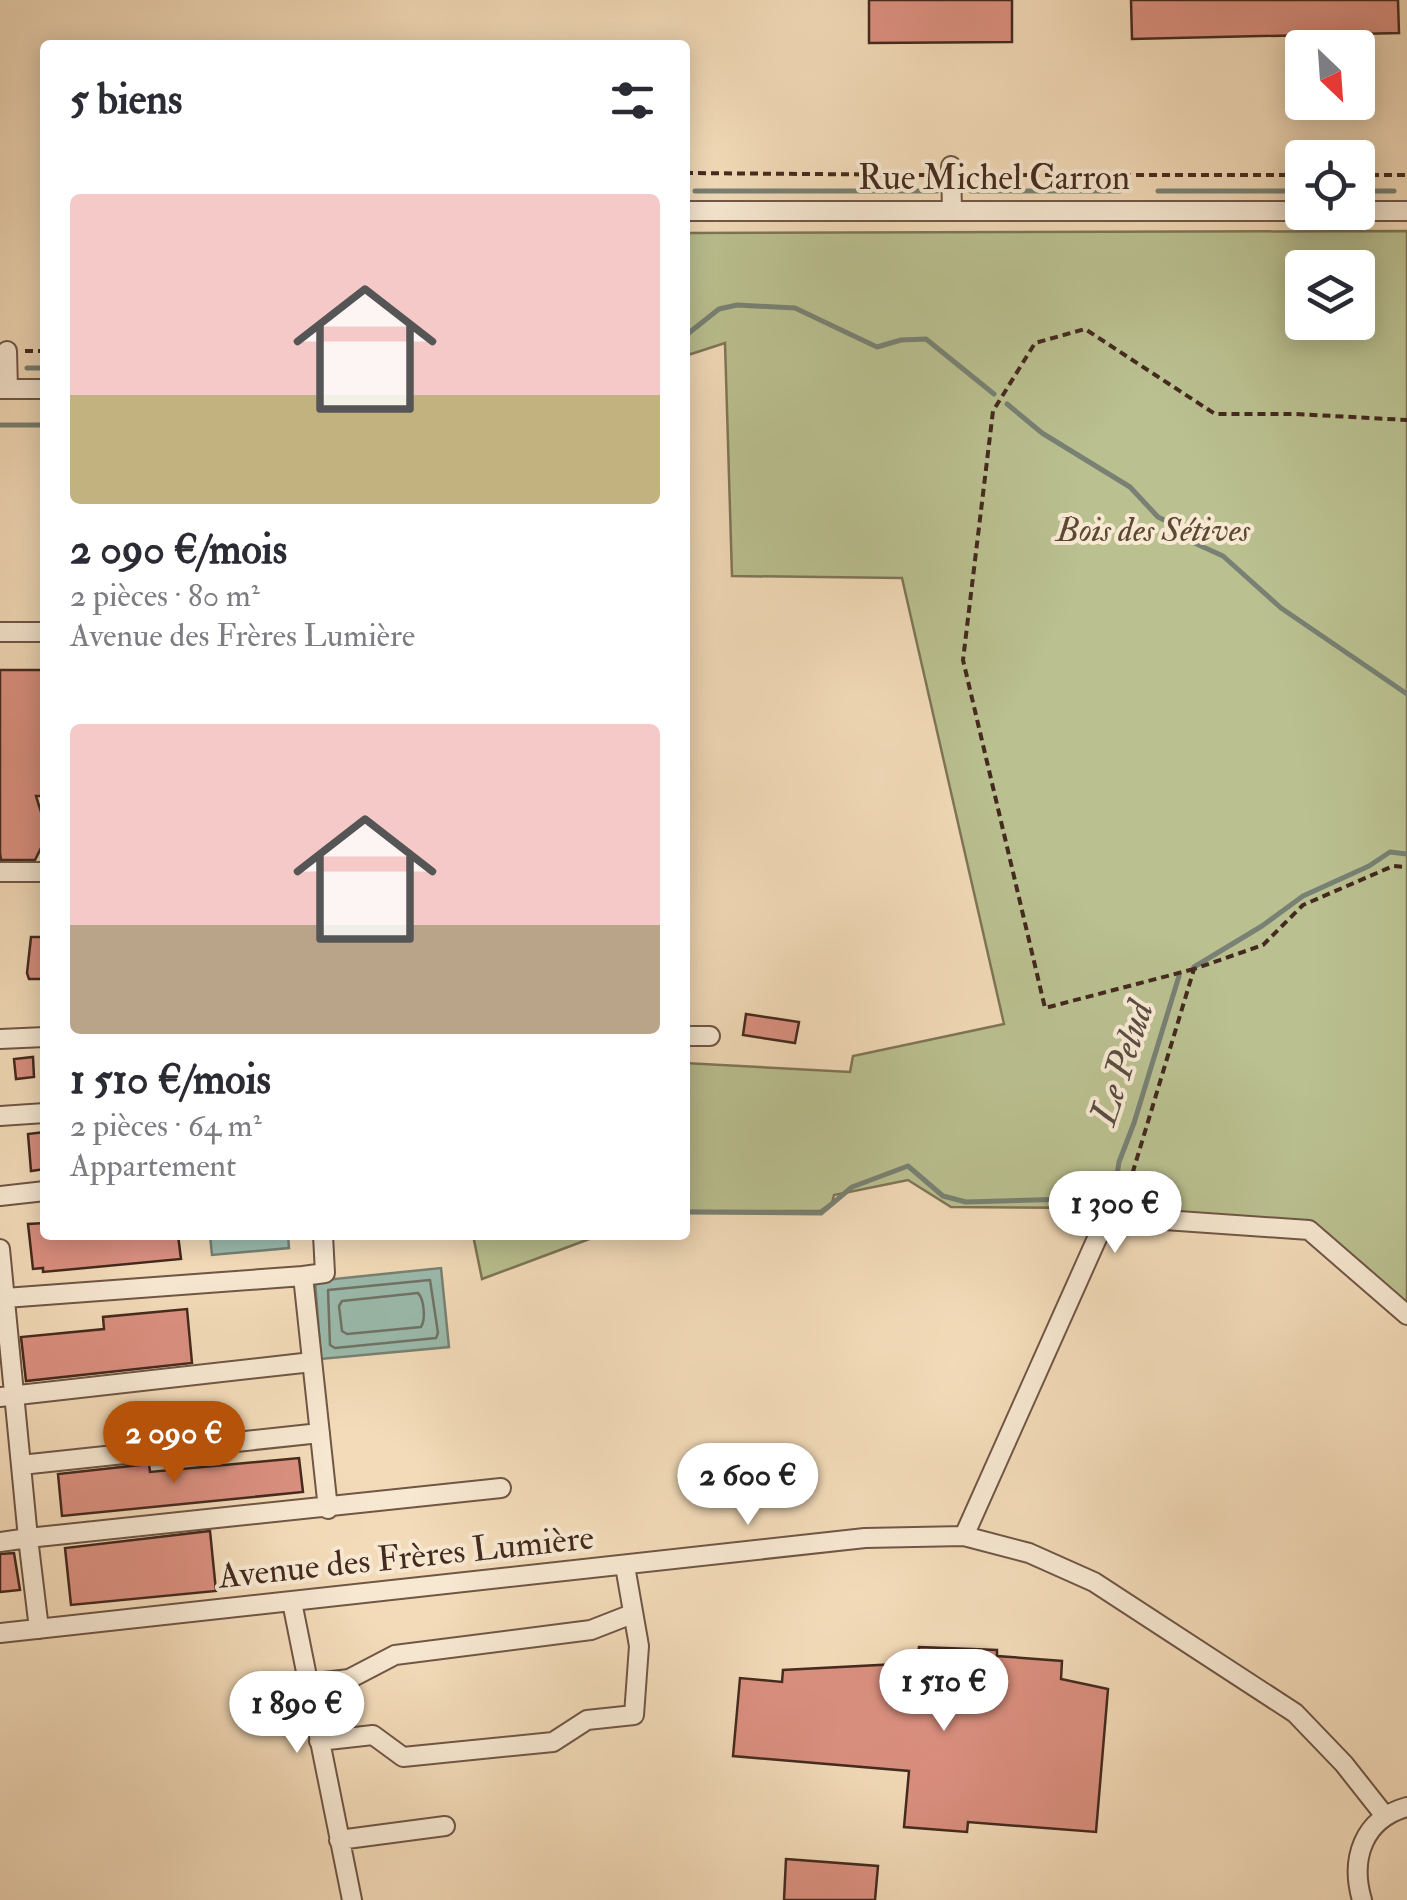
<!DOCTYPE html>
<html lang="fr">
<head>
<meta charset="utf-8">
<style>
  :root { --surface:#fff; --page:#f2f2f3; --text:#2b2b33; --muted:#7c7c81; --accent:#b45309 }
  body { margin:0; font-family:"IM FELL Double Pica",serif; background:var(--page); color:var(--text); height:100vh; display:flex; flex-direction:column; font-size:38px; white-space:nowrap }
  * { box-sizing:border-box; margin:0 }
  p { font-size:32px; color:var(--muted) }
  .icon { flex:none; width:55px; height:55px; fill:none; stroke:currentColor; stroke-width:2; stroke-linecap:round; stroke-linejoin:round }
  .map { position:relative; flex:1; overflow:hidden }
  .sheet { position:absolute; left:40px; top:40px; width:650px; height:1200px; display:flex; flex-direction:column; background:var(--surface); border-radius:10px; box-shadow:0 5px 25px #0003 }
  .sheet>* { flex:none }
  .needle { width:65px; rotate:155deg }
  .buttons { position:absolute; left:1285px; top:30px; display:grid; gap:20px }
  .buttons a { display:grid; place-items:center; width:90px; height:90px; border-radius:10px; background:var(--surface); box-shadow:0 5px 25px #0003; font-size:50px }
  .price { position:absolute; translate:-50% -85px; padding:0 22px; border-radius:35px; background:#fff; color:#222; font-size:32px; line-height:65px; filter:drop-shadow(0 2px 5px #0008) }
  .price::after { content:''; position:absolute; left:50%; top:60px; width:30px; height:22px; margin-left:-15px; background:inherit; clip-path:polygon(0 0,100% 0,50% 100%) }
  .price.selected { background:var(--accent); color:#fff }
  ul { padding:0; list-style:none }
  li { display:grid; align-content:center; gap:20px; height:530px; padding:0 30px }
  li span { display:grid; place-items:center; height:310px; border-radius:10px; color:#555 }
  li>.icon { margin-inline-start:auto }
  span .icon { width:180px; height:180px; fill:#fffc; stroke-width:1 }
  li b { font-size:42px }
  h2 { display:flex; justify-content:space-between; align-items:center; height:120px; padding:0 30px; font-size:42px }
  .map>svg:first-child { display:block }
  .green { fill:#bac090; stroke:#7f7557; stroke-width:2.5; fill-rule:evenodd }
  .water { fill:#9bbbad; stroke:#788174; stroke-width:2.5 }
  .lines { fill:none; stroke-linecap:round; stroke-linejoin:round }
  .shore { stroke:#707266; stroke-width:2.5 }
  .stream { stroke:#788174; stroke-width:5 }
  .building { fill:#db9080; stroke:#442a1e; stroke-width:2.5 }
  .minor-casing { stroke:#705645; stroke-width:22 }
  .path { stroke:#442a1e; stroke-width:4; stroke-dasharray:8 5; stroke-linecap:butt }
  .minor { stroke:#f7e8d2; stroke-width:18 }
  .labels { text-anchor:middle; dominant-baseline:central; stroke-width:8; stroke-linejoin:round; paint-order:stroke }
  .street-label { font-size:35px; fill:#442a1e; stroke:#f7e8d2 }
  .park-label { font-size:35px; font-style:italic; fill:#5c4835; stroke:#f7e8d2 }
  .water-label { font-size:38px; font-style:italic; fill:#5a4e42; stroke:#f7e8d2 }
</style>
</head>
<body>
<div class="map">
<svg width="1407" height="1900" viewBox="0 0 1407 1900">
  <rect width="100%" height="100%" fill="#f3dbb9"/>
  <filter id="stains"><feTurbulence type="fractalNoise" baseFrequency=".002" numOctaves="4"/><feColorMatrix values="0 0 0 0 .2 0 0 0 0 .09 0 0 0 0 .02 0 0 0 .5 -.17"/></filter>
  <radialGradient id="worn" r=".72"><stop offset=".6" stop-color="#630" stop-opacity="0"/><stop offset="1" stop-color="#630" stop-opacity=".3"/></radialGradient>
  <!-- green -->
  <path class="green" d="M 1407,231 L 1407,1315 L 1309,1230 L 1107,1216 L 1094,1208 L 951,1207 L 908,1180 L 834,1195 L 832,1203 L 820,1211 L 685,1211 L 685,1063 L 850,1072 L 853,1056 L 1004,1024 L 902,578 L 732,576 L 725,343 L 685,356 L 685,233 ZM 1302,268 L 1358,268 L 1358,322 L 1302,322 Z
    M 473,1235 L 600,1235 L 482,1279 Z"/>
  <!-- water -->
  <path class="water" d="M 210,1235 L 288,1235 L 289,1248 L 212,1255 Z
    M 441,1268 L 449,1347 L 321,1359 L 315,1281 Z"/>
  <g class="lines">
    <!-- shore -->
    <path class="shore" d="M 430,1280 L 438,1333 L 436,1338 L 335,1348 L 330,1345 L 328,1290 Z
      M 418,1293 C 424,1299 426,1319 421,1327 L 347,1334 L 342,1331 L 339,1306 L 342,1301 Z"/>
    <!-- stream -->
    <path class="stream" d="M 695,191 L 937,191
      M 971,191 L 1120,191
      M 1158,191 L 1302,191
      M 1358,191 L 1394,191
      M 685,336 L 719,309 L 737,305 L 795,308 L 877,347 L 901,340 L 926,339 L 994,394
      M 27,368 L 45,368
      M 1007,404 L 1042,433 L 1130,487 L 1158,517 L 1178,527 L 1190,541 L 1223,556 L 1281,608 L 1407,694
      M 0,425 L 45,425
      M 1194,967 L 1262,926 L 1303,896 L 1369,866 L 1390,852 L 1407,854
      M 685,1212 L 821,1213 L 852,1187 L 908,1166 L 943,1196 L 966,1202 L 1107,1198 L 1115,1189 L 1119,1162 L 1134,1123 L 1179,976"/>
  </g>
  <!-- building -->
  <path class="building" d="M 869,0 L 1012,0 L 1012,42 L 869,43 Z
    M 1131,0 L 1398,0 L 1399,33 L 1132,39 Z
    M 0,670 L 45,670 L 45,796 L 36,796 L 45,825 L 45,840 L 35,860 L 1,860 L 0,853 Z
    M 31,937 L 45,937 L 45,979 L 29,979 L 27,973 Z
    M 746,1014 L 799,1022 L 795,1043 L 743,1035 Z
    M 33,1057 L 34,1077 L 16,1079 L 14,1059 Z
    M 45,1132 L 45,1169 L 31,1171 L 28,1134 Z
    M 45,1223 L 45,1235 L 178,1235 L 181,1259 L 43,1272 L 43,1268 L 33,1269 L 28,1224 Z
    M 187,1309 L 192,1363 L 26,1381 L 21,1337 L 104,1329 L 103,1317 Z
    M169 1414a10 10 0 1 1 20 0a10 10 0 1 1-20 0Z
    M 299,1458 L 303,1492 L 62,1516 L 58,1474 L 149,1464 L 150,1472 Z
    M 210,1531 L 216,1591 L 71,1605 L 65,1548 Z
    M 14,1553 L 20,1590 L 0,1592 L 0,1554 Z
    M 919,1647 L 997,1650 L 997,1656 L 1062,1661 L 1061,1679 L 1108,1689 L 1096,1832 L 968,1822 L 967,1832 L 904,1827 L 909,1771 L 733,1756 L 740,1678 L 782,1682 L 783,1670 L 917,1663 Z
    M 786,1859 L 878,1866 L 875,1900 L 784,1900 Z"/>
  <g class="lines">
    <defs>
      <path id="minor" d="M 951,166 L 952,211
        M 685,211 L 1302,211
        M 1358,211 L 1407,211
        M 7,351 L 8,389
        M 0,389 L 45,389
        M 0,632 L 45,632
        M 0,872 L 45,872
        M 685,1036 L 710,1036
        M 0,1039 L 45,1037
        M 0,1116 L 45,1113
        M 0,1196 L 45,1191
        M 323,1235 L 325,1273 L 303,1276 L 328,1509
        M 0,1249 L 28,1538 L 501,1488
        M 5,1298 L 303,1276
        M 0,1397 L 312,1362
        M 21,1465 L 320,1433
        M 964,1536 L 1107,1216 L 1309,1230 L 1407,1315
        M 0,1542 L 28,1538 L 39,1629
        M 292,1602 L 352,1900
        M 0,1633 L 865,1538 L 964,1536 L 1029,1553 L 1094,1582 L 1295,1713 L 1344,1764 L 1385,1816
        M 308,1684 L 349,1679 L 395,1655 L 591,1630 L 632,1614
        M 319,1741 L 373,1735 L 403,1757 L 553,1742 L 587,1720 L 634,1715 L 639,1646 L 625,1566
        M 339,1840 L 445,1826
        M 1362,1900 C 1350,1859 1363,1819 1407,1807"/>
    </defs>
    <!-- minor casing -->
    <use href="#minor" class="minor-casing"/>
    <!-- path -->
    <path class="path" d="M 685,173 L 933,175
      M 967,175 L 1302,175
      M 1358,175 L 1407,175
      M 25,351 L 45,351
      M 1194,969 L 1045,1008 L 963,660 L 993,411 L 1035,343 L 1085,329 L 1215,414 L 1296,414 L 1407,420
      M 1125,1198 L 1194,969 L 1263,945 L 1303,905 L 1393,866 L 1407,867"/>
    <!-- minor -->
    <use href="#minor" class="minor"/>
  </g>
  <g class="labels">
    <!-- street labels -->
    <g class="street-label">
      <text x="994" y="178">Rue Michel Carron</text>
      <text transform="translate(406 1557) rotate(-6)">Avenue des Frères Lumière</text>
    </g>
    <!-- park labels -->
    <g class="park-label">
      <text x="1153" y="530">Bois des Sétives</text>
    </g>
    <!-- water labels -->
    <g class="water-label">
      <text transform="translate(1122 1063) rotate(-72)">Le Pelud</text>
    </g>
  </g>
  <rect width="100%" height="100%" filter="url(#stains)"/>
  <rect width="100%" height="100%" fill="url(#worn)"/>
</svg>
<div class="buttons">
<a><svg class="needle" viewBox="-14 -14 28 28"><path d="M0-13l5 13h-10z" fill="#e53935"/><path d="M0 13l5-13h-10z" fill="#7c7c81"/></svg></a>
<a><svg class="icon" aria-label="locate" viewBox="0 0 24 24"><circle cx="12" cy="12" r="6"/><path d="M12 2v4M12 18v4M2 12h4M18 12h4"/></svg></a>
<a><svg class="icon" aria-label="layers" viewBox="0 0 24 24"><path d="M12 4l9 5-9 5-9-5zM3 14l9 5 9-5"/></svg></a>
</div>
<b class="price" style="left:1115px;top:1256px">1 300 €</b>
<b class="price selected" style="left:174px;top:1486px">2 090 €</b>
<b class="price" style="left:748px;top:1528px">2 600 €</b>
<b class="price" style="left:944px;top:1734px">1 510 €</b>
<b class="price" style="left:297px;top:1756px">1 890 €</b>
<section class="sheet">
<h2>5 biens<svg class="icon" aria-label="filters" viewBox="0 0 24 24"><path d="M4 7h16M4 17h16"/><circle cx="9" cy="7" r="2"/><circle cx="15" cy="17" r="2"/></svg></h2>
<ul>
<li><span style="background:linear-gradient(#f6c9c9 65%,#c2b280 0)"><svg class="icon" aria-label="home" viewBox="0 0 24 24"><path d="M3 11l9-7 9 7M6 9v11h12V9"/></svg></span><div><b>2 090 €/mois</b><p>2 pièces · 80 m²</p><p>Avenue des Frères Lumière</p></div></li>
<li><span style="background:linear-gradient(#f6c9c9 65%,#b9a48a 0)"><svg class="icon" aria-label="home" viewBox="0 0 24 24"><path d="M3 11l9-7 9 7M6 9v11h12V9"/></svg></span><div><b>1 510 €/mois</b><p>2 pièces · 64 m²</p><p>Appartement</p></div></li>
</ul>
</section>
</div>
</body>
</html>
